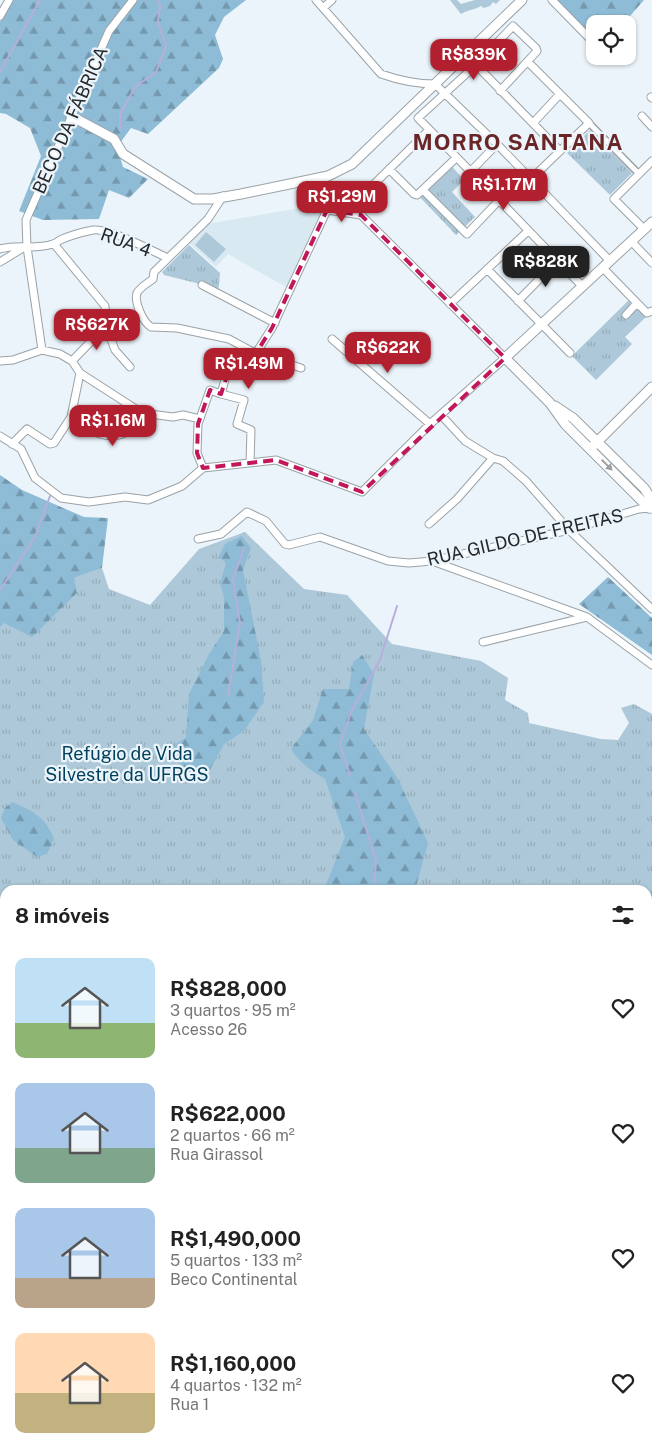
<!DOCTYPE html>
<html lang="pt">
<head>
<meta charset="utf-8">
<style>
  :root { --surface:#fff; --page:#f2f2f2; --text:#222; --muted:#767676; --accent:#b21f2f }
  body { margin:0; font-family:"Public Sans",sans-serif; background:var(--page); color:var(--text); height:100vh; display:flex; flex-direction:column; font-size:19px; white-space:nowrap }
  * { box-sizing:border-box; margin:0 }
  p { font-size:16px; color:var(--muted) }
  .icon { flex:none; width:28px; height:28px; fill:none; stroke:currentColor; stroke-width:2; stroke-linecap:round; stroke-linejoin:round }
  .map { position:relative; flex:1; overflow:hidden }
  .panel { position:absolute; left:0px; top:885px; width:652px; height:571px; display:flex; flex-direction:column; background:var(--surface); border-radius:15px 15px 0 0; box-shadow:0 1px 4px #0004 }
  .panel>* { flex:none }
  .buttons { position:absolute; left:586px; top:15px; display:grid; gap:10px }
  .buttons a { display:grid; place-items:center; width:50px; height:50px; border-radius:10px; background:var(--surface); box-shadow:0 1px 4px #0004; font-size:25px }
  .price { position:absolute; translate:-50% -42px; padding:0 11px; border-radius:10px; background:var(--accent); color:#fff; font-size:16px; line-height:32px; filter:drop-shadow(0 1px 2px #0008) }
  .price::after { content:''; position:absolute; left:50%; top:30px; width:15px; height:11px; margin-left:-8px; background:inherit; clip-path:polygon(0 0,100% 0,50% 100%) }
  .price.on { background:#222; color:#fff }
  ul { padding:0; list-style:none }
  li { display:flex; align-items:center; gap:15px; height:125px; padding:0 15px }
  li span { display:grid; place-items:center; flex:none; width:140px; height:100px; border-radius:10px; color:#555 }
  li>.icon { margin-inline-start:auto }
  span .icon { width:60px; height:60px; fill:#fffc; stroke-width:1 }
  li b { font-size:21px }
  h2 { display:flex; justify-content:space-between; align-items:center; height:60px; padding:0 15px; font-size:21px }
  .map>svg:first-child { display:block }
  .built { fill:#d8e9f2 }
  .grass { fill:url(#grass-tufts); fill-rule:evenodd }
  .forest { fill:url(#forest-firs) }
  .garden { fill:#adc8d8 }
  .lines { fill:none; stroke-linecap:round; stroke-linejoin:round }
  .stream { stroke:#b7afda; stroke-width:2 }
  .pedestrian-casing { stroke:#9aa2a7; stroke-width:8 }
  .minor-casing { stroke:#9aa2a7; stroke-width:9 }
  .tertiary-casing { stroke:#9aa2a7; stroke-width:11 }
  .pedestrian { stroke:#fff; stroke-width:5 }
  .minor { stroke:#fff; stroke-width:7 }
  .tertiary { stroke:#fff; stroke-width:9 }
  .oneway { fill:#9d9fa0 }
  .marked { fill:none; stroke:#c2185b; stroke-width:4; stroke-dasharray:10 6; stroke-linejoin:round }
  .labels { text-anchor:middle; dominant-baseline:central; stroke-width:4.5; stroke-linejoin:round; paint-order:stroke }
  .street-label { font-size:18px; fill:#26292b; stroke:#ebf4fa }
  .park-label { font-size:18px; fill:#02415c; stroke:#ebf4fa }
  .district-label { font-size:22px; font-weight:bold; letter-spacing:1px; fill:#6a2526; stroke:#ebf4fa }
</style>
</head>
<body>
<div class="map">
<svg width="652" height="1456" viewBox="0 0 652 1456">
  <defs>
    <pattern id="grass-tufts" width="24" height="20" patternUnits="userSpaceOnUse" patternTransform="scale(1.25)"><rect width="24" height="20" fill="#adc8d8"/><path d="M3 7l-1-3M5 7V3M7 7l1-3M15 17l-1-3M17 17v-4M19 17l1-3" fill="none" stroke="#95acba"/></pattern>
    <pattern id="forest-firs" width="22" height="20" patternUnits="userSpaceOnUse" patternTransform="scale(1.25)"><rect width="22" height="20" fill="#8ebcd6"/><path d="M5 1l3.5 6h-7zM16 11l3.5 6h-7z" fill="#7499ae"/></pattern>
  </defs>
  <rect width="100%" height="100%" fill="#ebf4fa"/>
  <!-- built -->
  <path class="built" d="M 312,206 L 321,212 L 286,287 L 228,254 L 216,267 L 189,243 L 207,224 Z"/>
  <!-- grass -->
  <path class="grass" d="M 590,130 L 632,173 L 610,195 L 567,153 Z
    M 448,162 L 464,180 L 452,192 L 475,217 L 456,235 L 416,193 Z
    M 189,245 L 220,273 L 218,295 L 196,283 L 164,275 L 162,272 Z
    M 629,300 L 646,317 L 625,337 L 632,344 L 596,380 L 572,356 Z
    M 245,532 L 304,589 L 347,595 L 392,644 L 481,661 L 508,678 L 505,700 L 528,713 L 529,723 L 601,739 L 618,740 L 629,723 L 621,708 L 634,704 L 652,714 L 652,1456 L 0,1456 L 0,604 L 102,568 L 109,589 L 150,605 L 199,549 ZM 5,890 L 648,890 L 648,1451 L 5,1451 Z"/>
  <!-- forest -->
  <path class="forest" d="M 9,0 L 246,0 L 224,17 L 215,35 L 223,59 L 219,68 L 148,134 L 131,128 L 117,147 L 123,167 L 148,179 L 129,198 L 109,190 L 99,219 L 43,220 L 19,211 L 41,156 L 30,128 L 6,114 L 0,113 L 0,22 Z
    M 553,0 L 644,0 L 623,24 L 595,24 L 595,42 Z
    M 0,475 L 22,490 L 84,517 L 108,518 L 102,568 L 74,578 L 77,593 L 32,637 L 4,623 L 0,627 Z
    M 242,536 L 251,548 L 243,570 L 261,661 L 264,702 L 244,731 L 224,744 L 206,777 L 201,783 L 179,763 L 174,745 L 186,738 L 189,694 L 209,654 L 224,631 L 224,597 L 220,583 L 226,563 L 219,557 L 225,544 Z
    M 608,577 L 652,618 L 652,655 L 579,604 Z
    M 362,655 L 374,674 L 364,729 L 398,779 L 428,843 L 415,890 L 325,890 L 325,887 L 345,837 L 325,779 C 311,771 300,763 291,749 L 313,720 L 323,689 L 349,689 L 353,662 Z
    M 12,802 C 33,811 46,817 54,839 L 47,854 L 37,857 L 13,840 L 1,818 L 5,808 Z
    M 0,1042 L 5,1044 L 5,1068 L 0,1071 Z
    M 5,1147 L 5,1188 C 0,1176 0,1158 5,1147 Z
    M 648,1167 L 652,1177 L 652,1200 L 648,1197 Z
    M 0,1237 L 5,1238 L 5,1451 L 648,1451 L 648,1268 L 652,1269 L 652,1456 L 0,1456 Z"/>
  <!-- garden -->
  <path class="garden" d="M 450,0 L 457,0 L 461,4 L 475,0 L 500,0 L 496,4 L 493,2 L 490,6 L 484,8 L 481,6 C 474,10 467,10 461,14 Z
    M 206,232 L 226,249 L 214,262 L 195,245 Z"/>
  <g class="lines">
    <!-- stream -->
    <path class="stream" d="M 0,72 L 40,0
      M 120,129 L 120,114 L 136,86 L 156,72 L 166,46 L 158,22 L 160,5 L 158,0
      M 0,590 L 35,537 L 50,496
      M 228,696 L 240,623 L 233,580 L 244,548
      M 350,775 L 340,744 L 351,712 L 380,660 L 397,606
      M 355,793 L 376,861 L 374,890
      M 648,1407 L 652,1413
      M 246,1451 L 249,1456"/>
    <defs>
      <path id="pedestrian" d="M 589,123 L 639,174"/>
      <path id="minor" d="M 133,0 L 109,31 L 26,220 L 27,247 L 42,350 L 60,354 L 72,361 L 80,373 L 142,413 L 173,417 L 183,415 L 200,419
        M 316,0 L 381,74 C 398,80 417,84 435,84 L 497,144 L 610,261
        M 552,0 L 595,44
        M 323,8 L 332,0
        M 0,16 L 9,0
        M 528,62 L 589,123 L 531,179
        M 476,65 L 560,151
        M 651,97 L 652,98
        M 642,116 L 652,127
        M 534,122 L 560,94
        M 497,144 L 473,169 L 469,170 L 418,118 L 476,65 L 513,26 L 536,48 L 537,51 L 500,91
        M 389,169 L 414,194 L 417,195 L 456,158
        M 305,181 L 315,200 L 327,210
        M 423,190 L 467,234 L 525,173
        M 223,196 L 208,219 L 154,272 L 153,279 C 148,283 140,287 137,293 C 134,302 143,322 151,327 L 177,328 L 229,339 L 255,353 L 301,368
        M 499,200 L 582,286
        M 361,215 L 365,193 L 429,130
        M 644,229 L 614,199 L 652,161
        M 631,241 L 652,263
        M 54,244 L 105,306 L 106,326 L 115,350 L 130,367
        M 0,249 C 17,244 36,250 53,244 C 57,243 57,242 60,240 C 69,236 83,232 93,230 C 110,228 152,251 168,258
        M 0,262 L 23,248
        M 603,268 L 637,303 L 626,315
        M 487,269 L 570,353
        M 202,285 L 275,323
        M 518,301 L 558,260
        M 637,303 L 647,313 L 652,311
        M 450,304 L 528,231
        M 332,339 L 430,424
        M 0,361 L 13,360 L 42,350
        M 72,361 L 106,326
        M 441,415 L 465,441 L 493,458 L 503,461 L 526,481 L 569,530 L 652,609
        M 71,417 C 79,419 82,424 88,428 C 101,437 121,440 133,427 C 136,424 139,418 142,413
        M 0,436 L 21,449 L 35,478 L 61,498 L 89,502 L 125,497 L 148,500 L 182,486 L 203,468 L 276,460 L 362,492 L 430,424 L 505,358 L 361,215 L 327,210
        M 12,444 L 27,429 L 50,444 L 54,443 L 71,417 L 80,373
        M 250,463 L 251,430 L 237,424 L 244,400 L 221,394 L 226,376 L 233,358 L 236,357 L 249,364 L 272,328 L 327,210
        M 203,468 L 197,453 L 198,424 L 210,390 L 221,394
        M 429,524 L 457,499 L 493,458
        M 198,539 L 221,534 L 247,512 L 266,521 L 285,544 L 289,545 L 320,537 L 388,561 L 409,563 L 432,561 L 569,530 L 639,509 L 649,508 L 651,509
        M 432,561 L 587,617 L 652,665
        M 483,642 L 587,617"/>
      <path id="tertiary" d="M 71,116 L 114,139 L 123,154 L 194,199 L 213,199 L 241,194 L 328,176 L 352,164 L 522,0
        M 652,222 L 505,358 L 550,403 L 565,424 L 649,508 L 652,506
        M 555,406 L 573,418 L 644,488 L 652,500
        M 594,445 L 652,387"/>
    </defs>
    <!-- pedestrian casing -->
    <use href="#pedestrian" class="pedestrian-casing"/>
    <!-- minor casing -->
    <use href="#minor" class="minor-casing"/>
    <!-- tertiary casing -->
    <use href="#tertiary" class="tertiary-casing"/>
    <!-- pedestrian -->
    <use href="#pedestrian" class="pedestrian"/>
    <!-- minor -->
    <use href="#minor" class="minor"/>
    <!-- tertiary -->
    <use href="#tertiary" class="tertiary"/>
  </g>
  <!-- one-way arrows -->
  <defs><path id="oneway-solid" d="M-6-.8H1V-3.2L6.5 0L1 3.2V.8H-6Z" transform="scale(1.25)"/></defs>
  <use class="oneway" href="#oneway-solid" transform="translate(607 465) rotate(45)"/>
  <!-- marked area -->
  <path class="marked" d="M 327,210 L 361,215 L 505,358 L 362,492 L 276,460 L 203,468 L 197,453 L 198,424 L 210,390 L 221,394 L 233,358 L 249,364 L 272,328 Z"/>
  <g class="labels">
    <!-- street labels -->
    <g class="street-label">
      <text transform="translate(70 120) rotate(-66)">BECO DA FÁBRICA</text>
      <text transform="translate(126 242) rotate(20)">RUA 4</text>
      <text transform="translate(525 537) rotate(-13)">RUA GILDO DE FREITAS</text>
    </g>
    <!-- park labels -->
    <g class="park-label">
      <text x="127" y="753">Refúgio de Vida<tspan x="127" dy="21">Silvestre da UFRGS</tspan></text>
    </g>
    <!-- district labels -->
    <g class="district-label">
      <text x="518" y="142">MORRO SANTANA</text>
    </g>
  </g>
</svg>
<div class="buttons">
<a><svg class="icon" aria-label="locate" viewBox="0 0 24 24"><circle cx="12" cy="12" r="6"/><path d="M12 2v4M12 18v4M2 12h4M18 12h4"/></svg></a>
</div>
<b class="price" style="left:474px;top:81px">R$839K</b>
<b class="price" style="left:504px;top:211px">R$1.17M</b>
<b class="price" style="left:342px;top:223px">R$1.29M</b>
<b class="price on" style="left:546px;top:288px">R$828K</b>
<b class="price" style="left:97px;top:351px">R$627K</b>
<b class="price" style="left:388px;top:374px">R$622K</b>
<b class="price" style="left:249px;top:390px">R$1.49M</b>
<b class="price" style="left:113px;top:447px">R$1.16M</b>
<section class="panel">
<h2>8 imóveis<svg class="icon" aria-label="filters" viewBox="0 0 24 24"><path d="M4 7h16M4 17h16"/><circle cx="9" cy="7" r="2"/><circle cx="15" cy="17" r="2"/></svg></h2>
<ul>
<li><span style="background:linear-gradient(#bfe0f5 65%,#8fb573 0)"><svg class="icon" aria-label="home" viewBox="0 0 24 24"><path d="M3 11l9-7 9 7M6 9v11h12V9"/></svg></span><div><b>R$828,000</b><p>3 quartos · 95 m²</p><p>Acesso 26</p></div><svg class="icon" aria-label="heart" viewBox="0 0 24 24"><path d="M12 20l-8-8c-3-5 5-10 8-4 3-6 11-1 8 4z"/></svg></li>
<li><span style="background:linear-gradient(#a9c7e8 65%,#7fa58c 0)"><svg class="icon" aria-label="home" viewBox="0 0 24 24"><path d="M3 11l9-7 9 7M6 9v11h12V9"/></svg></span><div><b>R$622,000</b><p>2 quartos · 66 m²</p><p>Rua Girassol</p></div><svg class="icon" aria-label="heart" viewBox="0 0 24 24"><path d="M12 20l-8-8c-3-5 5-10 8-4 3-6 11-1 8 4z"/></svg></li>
<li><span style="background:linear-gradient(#a9c7e8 70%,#b9a48a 0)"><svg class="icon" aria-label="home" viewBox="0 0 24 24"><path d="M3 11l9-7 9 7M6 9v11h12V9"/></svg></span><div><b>R$1,490,000</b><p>5 quartos · 133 m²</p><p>Beco Continental</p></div><svg class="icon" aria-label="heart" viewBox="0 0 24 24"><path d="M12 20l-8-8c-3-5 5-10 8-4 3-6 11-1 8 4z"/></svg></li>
<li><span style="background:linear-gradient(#ffd9b3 60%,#c2b280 0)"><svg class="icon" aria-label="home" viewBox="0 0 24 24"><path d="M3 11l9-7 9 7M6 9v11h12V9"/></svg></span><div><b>R$1,160,000</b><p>4 quartos · 132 m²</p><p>Rua 1</p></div><svg class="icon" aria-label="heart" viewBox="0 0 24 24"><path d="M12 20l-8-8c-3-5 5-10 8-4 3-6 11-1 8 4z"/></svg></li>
</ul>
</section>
</div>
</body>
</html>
